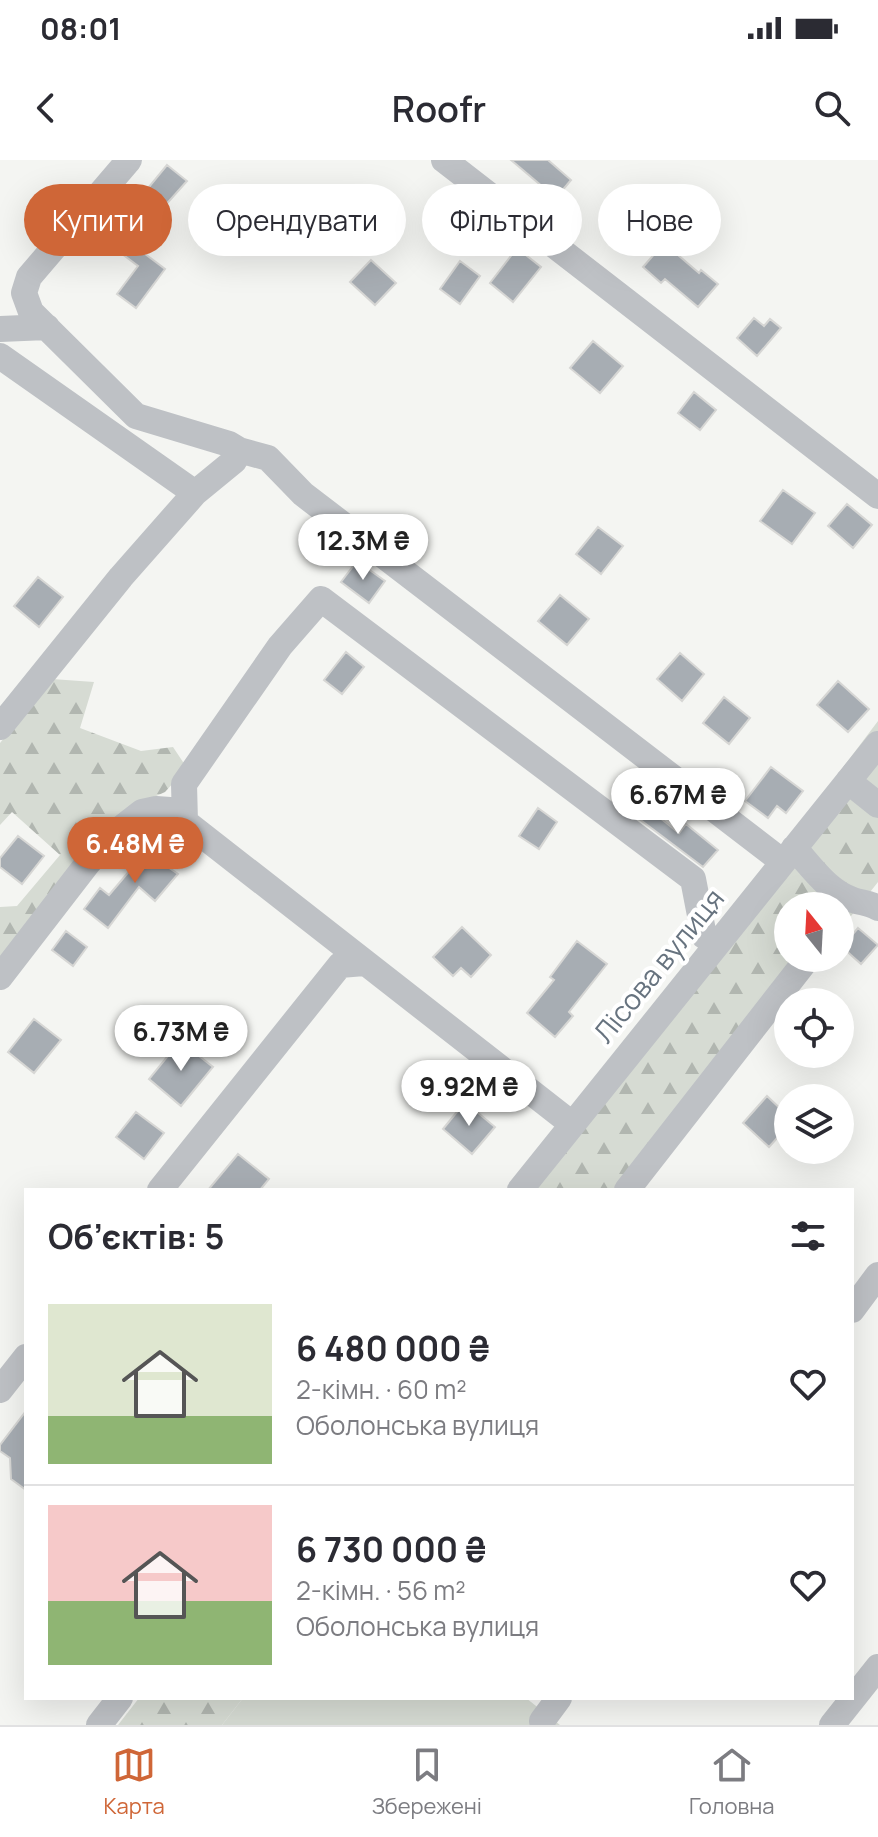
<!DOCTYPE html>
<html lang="uk">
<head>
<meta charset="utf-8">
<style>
  :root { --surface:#fff; --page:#f2f2f3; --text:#2b2b33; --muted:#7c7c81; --line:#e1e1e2; --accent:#cf6637 }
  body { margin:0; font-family:Manrope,sans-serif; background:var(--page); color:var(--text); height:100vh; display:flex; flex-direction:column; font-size:30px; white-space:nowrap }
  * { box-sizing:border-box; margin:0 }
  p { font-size:26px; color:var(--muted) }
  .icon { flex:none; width:44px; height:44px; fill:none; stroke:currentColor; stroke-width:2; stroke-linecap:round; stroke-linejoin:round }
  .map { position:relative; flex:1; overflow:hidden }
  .panel { position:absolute; left:24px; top:1028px; width:830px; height:512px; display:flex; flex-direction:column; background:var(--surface); border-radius:0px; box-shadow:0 8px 32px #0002 }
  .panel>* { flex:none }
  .banner { position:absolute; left:24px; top:24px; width:830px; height:72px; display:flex; gap:16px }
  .needle { width:52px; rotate:342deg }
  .buttons { position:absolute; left:774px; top:732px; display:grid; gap:16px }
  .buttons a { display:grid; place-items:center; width:80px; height:80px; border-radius:50%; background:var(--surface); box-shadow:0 8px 32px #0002; font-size:40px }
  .price { position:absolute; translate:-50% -68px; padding:0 18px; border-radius:28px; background:#fff; color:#222; font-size:26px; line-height:52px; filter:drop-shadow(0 2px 4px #0008) }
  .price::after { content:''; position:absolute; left:50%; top:48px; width:24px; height:18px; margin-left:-12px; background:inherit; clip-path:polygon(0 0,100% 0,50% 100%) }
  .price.active { background:var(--accent); color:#fff }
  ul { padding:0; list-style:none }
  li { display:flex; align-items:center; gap:24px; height:200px; padding:0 24px }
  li+li { border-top:2px solid var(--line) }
  li span { display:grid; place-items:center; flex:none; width:224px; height:160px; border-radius:0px; color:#555 }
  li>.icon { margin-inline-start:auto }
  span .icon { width:96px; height:96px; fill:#fffc; stroke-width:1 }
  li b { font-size:34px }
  h2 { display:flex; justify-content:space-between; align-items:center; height:96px; padding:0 24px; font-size:34px }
  .pill { padding:0 28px; border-radius:36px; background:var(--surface); box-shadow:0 8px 32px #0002; font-size:28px; line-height:72px }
  .pill.active { background:var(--accent); color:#fff }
  .status { display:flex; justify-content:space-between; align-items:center; height:56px; padding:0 40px; background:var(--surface); direction:ltr }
  .status svg { height:22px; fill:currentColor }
  header { display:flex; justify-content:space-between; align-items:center; height:104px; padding:0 24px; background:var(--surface); font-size:36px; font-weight:600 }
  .dock { display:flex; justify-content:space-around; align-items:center; height:112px; border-top:2px solid var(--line); background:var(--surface); font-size:22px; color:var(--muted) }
  .dock a { display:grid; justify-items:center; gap:4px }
  .dock .active { color:var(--accent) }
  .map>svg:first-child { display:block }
  .green { fill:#d6dbd3 }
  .forest { fill:url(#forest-firs) }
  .building { fill:#a7adb3; stroke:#d6d6d4; stroke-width:2 }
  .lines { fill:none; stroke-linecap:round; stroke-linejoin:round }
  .minor { stroke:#bec1c5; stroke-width:26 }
  .labels { text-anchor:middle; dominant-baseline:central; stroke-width:8; stroke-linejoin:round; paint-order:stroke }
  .street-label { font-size:28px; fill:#67737f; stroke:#fff }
</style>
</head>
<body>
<div class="status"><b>08:01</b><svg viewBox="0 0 49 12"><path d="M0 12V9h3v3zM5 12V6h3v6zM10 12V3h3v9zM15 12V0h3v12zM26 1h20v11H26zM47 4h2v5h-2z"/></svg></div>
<header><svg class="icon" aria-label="back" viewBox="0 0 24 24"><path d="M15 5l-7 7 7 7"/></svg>Roofr<svg class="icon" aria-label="search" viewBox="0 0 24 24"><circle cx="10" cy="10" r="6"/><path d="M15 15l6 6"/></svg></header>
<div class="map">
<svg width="878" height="1565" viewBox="0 0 878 1565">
  <defs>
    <pattern id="forest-firs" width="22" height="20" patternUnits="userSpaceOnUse" patternTransform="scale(2)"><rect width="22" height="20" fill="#d6dbd3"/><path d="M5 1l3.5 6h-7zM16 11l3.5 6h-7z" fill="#b1b6b0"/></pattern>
  </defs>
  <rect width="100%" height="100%" fill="#f4f5f2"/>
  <!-- green -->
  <path class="green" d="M 243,1538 L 526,1538 L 560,1565 L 222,1565 Z"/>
  <!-- forest -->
  <path class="forest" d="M 52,519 L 94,522 L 80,568 L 141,591 L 173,587 L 187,608 L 165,632 L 130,648 L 0,804 L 0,747 L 17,746 L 60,695 L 12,652 L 0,665 L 0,583 Z
    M 878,561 L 878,722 L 840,770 L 840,746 L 788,746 L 788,798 L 818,798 L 637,1030 L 524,1030 Z
    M 139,1538 L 243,1538 L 222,1565 L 118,1565 Z"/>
  <!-- building -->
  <path class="building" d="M 511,0 L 548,0 L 571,20 L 556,38 Z
    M 167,5 L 187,21 L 163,48 L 144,33 Z
    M 115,60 L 134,74 L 128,81 L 165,109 L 136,148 L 117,134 L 138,106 L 101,78 Z
    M 664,83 L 699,113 L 701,110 L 718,124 L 698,147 L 665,119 L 661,123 L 643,107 Z
    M 517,88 L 541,107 L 513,142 L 490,123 Z
    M 371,100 L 396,123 L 375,145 L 350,122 Z
    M 460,101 L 480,116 L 460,144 L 440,129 Z
    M 754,158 L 764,166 L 770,159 L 781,168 L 757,196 L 737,178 Z
    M 593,181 L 623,206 L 600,233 L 570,208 Z
    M 694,232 L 716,250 L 700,270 L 678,253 Z
    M 783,330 L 815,353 L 792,384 L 760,361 Z
    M 847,344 L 872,365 L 853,388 L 828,366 Z
    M 598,367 L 623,386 L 601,414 L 576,394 Z
    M 357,401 L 385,421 L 369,443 L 341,422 Z
    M 38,417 L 63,437 L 39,467 L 14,446 Z
    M 560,435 L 589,459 L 567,485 L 538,461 Z
    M 346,492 L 364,507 L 342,534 L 324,520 Z
    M 680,493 L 704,514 L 682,541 L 657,519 Z
    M 838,521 L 869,549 L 848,572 L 817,545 Z
    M 724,537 L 750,558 L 729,584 L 703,563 Z
    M 771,607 L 803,631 L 786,653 L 777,646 L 768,658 L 745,641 Z
    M 639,641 L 679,673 L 686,664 L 718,690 L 703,707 L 630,652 Z
    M 538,648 L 557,662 L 539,689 L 519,676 Z
    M 18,676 L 44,696 L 22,724 L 0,707 L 0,698 Z
    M 154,682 L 174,700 L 168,707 L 178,714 L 155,741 L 139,727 L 108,768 L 84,749 L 100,728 L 109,735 Z
    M 462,767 L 491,795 L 471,817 L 461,808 L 453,816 L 433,797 Z
    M 858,768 L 878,785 L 861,804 L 842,787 Z
    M 66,771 L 87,787 L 73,806 L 52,790 Z
    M 577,781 L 607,804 L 569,852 L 573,856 L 555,877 L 527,853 L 554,820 L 550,817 Z
    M 34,859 L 61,880 L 34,913 L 8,892 Z
    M 180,881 L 213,907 L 181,946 L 149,919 Z
    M 767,936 L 788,956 L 788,966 L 769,987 L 743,963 Z
    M 465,942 L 495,967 L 472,994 L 443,969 Z
    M 136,952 L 164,973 L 144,999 L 116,977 Z
    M 238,994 L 269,1019 L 260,1030 L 208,1030 Z
    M 26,1251 L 26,1330 L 11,1319 L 10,1298 L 0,1291 L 0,1285 Z"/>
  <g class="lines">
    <!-- minor -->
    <path class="minor" d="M 444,0 L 878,336
      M 0,169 L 47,167
      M 0,196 L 195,333
      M 239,290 L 268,298 L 303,334 L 783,702
      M 0,567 L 121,417 L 195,333 L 234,301 L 239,290 L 229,284 L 136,256 L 31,152 L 24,133 L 29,117 L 129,0
      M 848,621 L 878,645
      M 185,662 L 184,624 L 280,486 L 321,439 L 693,719 L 704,776 L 717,784
      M 794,688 C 812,707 827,731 853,740 C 862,743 870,743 878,748
      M 0,817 L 88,703 L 115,673 L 142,652 L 156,649 L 170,650 L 572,964
      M 160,1030 L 340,805 L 364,803
      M 520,1030 L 878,584
      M 627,1030 L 808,798
      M 852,1150 L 878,1115
      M 0,1230 L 26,1197
      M 542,1561 L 559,1538
      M 99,1565 L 120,1538
      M 832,1565 L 878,1507"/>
  </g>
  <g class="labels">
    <!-- street labels -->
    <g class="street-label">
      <text transform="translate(658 805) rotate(-51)">Лісова вулиця</text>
    </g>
  </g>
</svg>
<div class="buttons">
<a><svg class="needle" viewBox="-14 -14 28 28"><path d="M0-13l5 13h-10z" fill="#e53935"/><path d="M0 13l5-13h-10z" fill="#7c7c81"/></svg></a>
<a><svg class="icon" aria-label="locate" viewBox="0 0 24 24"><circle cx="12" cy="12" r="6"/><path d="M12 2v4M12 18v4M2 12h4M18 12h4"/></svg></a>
<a><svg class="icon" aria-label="layers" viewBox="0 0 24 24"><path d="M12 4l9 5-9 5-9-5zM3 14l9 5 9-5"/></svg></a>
</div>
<b class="price" style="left:363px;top:422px">12.3M ₴</b>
<b class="price" style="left:678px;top:676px">6.67M ₴</b>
<b class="price active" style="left:135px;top:725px">6.48M ₴</b>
<b class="price" style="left:181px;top:913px">6.73M ₴</b>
<b class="price" style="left:469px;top:968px">9.92M ₴</b>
<div class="banner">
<a class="pill active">Купити</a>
<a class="pill">Орендувати</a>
<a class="pill">Фільтри</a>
<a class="pill">Нове</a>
</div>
<section class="panel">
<h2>Об’єктів: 5<svg class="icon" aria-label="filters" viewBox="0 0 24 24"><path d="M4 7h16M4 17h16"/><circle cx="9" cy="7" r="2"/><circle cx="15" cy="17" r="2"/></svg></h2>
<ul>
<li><span style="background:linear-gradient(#dfe7d0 70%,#8fb573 0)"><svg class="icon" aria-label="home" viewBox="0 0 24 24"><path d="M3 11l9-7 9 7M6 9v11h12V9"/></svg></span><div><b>6 480 000 ₴</b><p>2-кімн. · 60 m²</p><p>Оболонська вулиця</p></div><svg class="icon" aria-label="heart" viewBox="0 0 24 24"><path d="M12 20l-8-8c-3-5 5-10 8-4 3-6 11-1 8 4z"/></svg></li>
<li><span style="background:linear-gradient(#f6c9c9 60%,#8fb573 0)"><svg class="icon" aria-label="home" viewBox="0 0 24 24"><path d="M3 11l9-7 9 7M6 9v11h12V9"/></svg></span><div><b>6 730 000 ₴</b><p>2-кімн. · 56 m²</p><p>Оболонська вулиця</p></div><svg class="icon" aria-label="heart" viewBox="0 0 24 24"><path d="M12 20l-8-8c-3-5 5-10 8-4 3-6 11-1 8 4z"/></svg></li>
</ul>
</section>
</div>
<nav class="dock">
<a class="active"><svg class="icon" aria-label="map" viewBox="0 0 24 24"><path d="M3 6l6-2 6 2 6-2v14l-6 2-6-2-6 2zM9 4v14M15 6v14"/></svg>Карта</a>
<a><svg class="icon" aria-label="saved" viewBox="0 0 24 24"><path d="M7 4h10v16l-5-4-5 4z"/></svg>Збережені</a>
<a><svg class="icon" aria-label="home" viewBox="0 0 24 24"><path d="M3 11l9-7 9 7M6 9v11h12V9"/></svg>Головна</a>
</nav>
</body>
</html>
